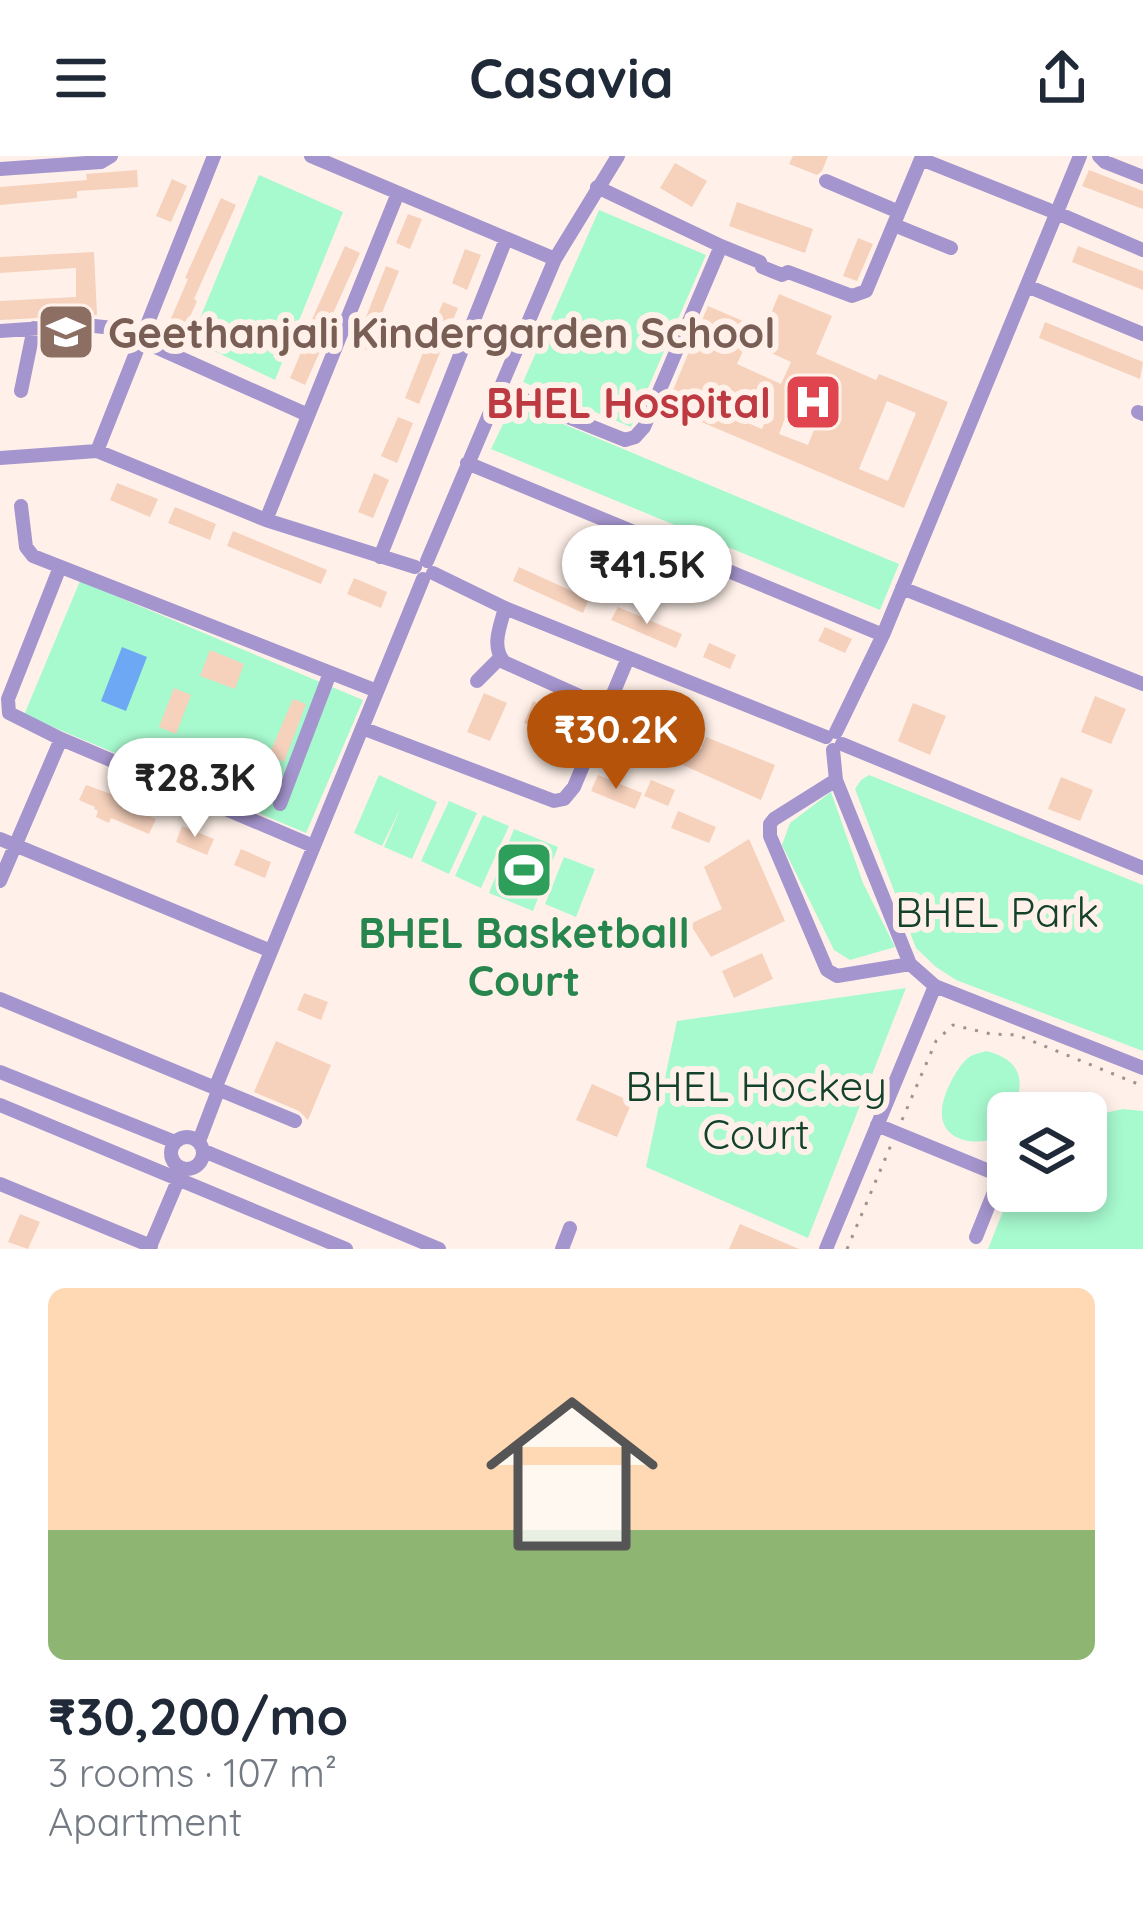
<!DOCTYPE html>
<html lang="en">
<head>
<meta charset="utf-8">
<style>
  :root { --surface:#fff; --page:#f2f2f3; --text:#1f2937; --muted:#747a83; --accent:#b45309 }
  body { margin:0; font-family:Quicksand,sans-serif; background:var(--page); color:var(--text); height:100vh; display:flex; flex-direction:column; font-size:45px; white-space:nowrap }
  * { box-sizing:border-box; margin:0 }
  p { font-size:39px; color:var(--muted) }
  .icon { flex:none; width:66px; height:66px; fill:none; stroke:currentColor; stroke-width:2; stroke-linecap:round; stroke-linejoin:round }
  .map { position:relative; height:1093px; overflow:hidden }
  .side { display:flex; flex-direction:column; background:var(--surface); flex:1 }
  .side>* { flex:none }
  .buttons { position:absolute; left:987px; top:936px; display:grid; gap:24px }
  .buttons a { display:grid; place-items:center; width:120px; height:120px; border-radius:18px; background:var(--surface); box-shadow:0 6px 18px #0003; font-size:60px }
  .price { position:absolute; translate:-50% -102px; padding:0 27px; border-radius:42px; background:#fff; color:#222; font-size:39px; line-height:78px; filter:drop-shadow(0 3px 6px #0008) }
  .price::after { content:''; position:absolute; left:50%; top:72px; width:36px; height:27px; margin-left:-18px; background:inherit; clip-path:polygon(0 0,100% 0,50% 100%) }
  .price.selected { background:var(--accent); color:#fff }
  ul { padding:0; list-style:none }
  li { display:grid; align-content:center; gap:24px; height:636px; padding:0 48px }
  li span { display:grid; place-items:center; height:372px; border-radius:18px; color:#555 }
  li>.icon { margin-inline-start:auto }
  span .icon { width:216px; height:216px; fill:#fffc; stroke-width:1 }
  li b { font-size:51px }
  header { display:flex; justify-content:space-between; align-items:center; height:156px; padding:0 48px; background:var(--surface); font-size:54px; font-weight:700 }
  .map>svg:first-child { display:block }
  .green { fill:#a7f9ce }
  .water { fill:#6da8f4 }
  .building { fill:#f6d1bc; fill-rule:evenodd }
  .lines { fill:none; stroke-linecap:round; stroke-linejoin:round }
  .path { stroke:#9e938d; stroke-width:3; stroke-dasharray:3 9; stroke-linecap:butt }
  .minor { stroke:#a595ce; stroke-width:14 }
  .labels { text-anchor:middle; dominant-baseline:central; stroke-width:12; stroke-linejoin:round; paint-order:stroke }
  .education-label { font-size:42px; font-weight:bold; fill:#785e54; stroke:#fff1e9; text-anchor:start }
  .health-label { font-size:42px; font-weight:bold; fill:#be3a42; stroke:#fff1e9; text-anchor:end }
  .park-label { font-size:42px; fill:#12412c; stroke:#fff1e9 }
  .leisure-label { font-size:42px; font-weight:bold; fill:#27864d; stroke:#fff1e9 }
</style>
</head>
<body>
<header><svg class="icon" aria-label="menu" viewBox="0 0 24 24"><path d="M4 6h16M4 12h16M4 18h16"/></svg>Casavia<svg class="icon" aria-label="share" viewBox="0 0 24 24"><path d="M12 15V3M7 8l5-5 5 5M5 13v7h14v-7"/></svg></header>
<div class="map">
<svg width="1143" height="1093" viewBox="0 0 1143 1093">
  <rect width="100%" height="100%" fill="#fff1e9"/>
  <!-- green -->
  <path class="green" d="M 259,19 L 343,56 L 275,224 L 191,184 Z
    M 599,54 L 706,99 L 631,271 L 523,226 Z
    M 513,247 L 899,408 L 880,454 L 491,293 Z
    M 80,425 L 363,544 L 306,677 L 24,559 Z
    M 379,619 L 437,646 L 412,703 L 384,691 L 401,651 L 382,690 L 354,677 Z
    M 869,619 L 1143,729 L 1143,895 L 956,824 L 936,811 L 916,792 L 855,633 L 861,624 Z
    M 831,636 L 863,727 L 895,791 L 850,804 L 834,794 L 782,689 L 790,667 Z
    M 449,645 L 477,657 L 449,718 L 421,705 Z
    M 483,659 L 509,670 L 481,732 L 455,720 Z
    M 514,673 L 558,691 L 533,755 L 489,737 Z
    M 564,701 L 595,713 L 576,761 L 545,748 Z
    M 906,832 L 808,1082 L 646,1011 L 677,865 Z
    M 986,895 C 1041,908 1018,954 992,983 C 972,990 940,983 942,955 C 942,940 956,912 968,902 C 973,898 980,897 986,895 Z
    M 1123,953 L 1143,955 L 1143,1093 L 988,1093 L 1011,1035 L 1086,1035 L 1086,961 Z"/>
  <!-- water -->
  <path class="water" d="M 122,491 L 147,501 L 126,555 L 101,545 Z"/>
  <!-- building -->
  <path class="building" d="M 793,0 L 828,0 L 822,15 L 817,19 L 789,8 Z
    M 675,7 L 707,25 L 692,51 L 660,32 Z
    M 137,14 L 138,31 L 77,35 L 77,42 L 0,49 L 0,31 L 87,24 L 86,18 Z
    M 1089,14 L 1143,35 L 1143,53 L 1082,30 Z
    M 172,23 L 187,30 L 171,66 L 156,60 Z
    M 221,42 L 236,49 L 194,143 L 197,145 L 181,181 L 166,174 L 188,123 L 185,122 Z
    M 737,46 L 813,73 L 805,97 L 729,70 Z
    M 408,58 L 422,63 L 410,93 L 396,87 Z
    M 858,82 L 873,88 L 857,125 L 843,120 Z
    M 345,90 L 360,97 L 318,191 L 321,193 L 305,229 L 290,222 L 312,171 L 309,170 Z
    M 1078,90 L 1143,115 L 1143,134 L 1072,106 Z
    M 465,93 L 481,99 L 467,134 L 452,127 Z
    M 94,96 L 97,159 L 0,164 L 0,145 L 76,141 L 76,112 L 0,117 L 0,101 Z
    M 386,110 L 399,115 L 367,194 L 355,189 Z
    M 779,138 L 832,160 L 816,198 L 876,224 L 879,218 L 948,246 L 904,352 L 666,251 L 708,150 L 764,174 ZM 747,186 L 791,206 L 781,228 L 737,208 ZM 730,236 L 770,253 L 762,273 L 722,256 ZM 887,245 L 916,257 L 888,325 L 859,313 ZM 787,257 L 816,269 L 808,289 L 779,278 Z
    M 443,146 L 458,152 L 419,248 L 405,242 Z
    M 1045,166 L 1143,206 L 1140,223 L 1039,182 Z
    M 398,261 L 413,267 L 397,307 L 381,300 Z
    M 374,317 L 389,324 L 373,362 L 358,356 Z
    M 117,327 L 158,343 L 150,361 L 110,344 Z
    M 175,351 L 216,368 L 210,384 L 168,367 Z
    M 233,375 L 327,414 L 321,428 L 227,390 Z
    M 519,411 L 589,443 L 583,457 L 513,425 Z
    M 354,422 L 387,436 L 381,452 L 347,438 Z
    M 618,451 L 682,478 L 676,492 L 611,464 Z
    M 825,471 L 852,483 L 845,497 L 818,485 Z
    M 709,487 L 736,499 L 730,513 L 703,501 Z
    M 210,494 L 244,508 L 235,533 L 200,520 Z
    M 174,532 L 191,539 L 176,578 L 159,571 Z
    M 484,537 L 507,547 L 490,585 L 467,576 Z
    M 1095,540 L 1126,553 L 1111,588 L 1081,576 Z
    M 293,543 L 306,548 L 284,606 L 269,599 Z
    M 533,545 L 588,567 L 579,589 L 524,567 Z
    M 913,547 L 946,560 L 930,599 L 898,585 Z
    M 706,581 L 775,609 L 761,644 L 674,605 L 682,586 L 701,593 Z
    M 170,589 L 262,628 L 256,642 L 163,605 Z
    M 598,619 L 642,637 L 635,653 L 591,635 Z
    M 1061,621 L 1093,634 L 1080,665 L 1048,653 Z
    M 651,624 L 675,634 L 668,650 L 644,640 Z
    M 86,629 L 120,641 L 118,647 L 156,663 L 149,678 L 111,662 L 109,667 L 96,661 L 98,655 L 94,653 L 95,651 L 79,644 Z
    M 678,655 L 716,671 L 709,687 L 671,672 Z
    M 182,670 L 214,683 L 207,699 L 176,686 Z
    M 749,683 L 785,765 L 711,801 L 690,768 L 722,753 L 704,711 Z
    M 241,693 L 271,706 L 265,722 L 234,709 Z
    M 762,797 L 773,823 L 734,842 L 722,815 Z
    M 304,837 L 328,846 L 321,864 L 297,854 Z
    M 276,885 L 331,909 L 308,964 L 299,955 L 254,936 Z
    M 592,928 L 632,946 L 617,981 L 576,964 Z
    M 20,1058 L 40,1066 L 28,1093 L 8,1086 Z
    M 740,1068 L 799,1093 L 729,1093 Z"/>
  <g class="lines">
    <!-- path -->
    <path class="path" d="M 902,964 L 936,885 L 953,869 L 991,878 L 1017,879 L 1143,930
      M 847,1093 L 891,989"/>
    <!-- minor -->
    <path class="minor" d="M 311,0 L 555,103
      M 1099,0 L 1105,6 L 1143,21
      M 0,13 L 101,6 L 111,0
      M 826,25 L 899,56
      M 597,31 L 721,90
      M 1057,57 L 1143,94
      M 894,69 L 951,92
      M 1027,130 L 1143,178
      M 0,175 L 85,169 L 113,172 L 308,259
      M 498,233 L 625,284 L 635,281 L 644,271 L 721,90 L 760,106 L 762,111 L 782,119 L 788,116 L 852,140 L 866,135 L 921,3 L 1049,54
      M 21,235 L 34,172
      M 1138,256 L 1143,258
      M 97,295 L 214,0
      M 0,302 L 97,295 L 266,364 L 415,411
      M 467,307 L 883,479
      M 21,350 L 26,391 L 33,400 L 377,535
      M 266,364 L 398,37
      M 380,401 L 506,83
      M 427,405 L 555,103 L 618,0
      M 60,411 L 8,543 L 9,557 L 61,583 L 313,690
      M 433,417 L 505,452 L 826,581
      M 902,432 L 1143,528
      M 505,452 C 500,471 491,490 504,506 L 606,552
      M 477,525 L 500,502
      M 362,572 L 554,645 L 564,643 L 574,631 L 628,502
      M 836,576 L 883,479 L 1080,0
      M 842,588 L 1143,712
      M 833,594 L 836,624 L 910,808 L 935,830 L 1143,912
      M 836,624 L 774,663 L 770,668 L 770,680 L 827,814 L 837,820 L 910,808
      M 280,648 L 330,517
      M 0,683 L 271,795
      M 0,725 L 61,583
      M 0,843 L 295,965
      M 0,916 L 175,986
      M 0,949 L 346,1093
      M 877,969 L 994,1017 L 998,1026 L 976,1081
      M171 997a16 16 0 1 1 32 0a16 16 0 1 1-32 0Z
      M 199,985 L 218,935 L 216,930 L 423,423
      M 204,995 L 439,1093
      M 0,1028 L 151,1090
      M 149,1093 L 182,1015
      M 562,1093 L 570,1072
      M 826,1093 L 935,830"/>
  </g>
  <!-- icons -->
  <defs>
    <symbol id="school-square" viewBox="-11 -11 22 22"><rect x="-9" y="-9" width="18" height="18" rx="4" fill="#8d6e63" stroke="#fff1e9"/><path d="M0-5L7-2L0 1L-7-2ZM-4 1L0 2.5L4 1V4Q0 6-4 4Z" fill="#fff"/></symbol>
    <symbol id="hospital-square" viewBox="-11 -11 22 22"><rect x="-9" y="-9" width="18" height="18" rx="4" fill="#e0444e" stroke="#fff1e9"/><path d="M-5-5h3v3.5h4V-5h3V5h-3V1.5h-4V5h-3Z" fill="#fff"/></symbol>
    <symbol id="stadium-square" viewBox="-11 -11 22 22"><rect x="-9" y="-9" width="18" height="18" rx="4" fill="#2e9e5b" stroke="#fff1e9"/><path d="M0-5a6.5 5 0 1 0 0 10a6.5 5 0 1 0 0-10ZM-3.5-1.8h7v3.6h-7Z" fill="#fff"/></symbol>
  </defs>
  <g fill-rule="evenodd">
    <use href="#school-square" x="33" y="143" width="66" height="66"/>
    <use href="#hospital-square" x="780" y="213" width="66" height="66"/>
    <use href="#stadium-square" x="491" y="681" width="66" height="66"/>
  </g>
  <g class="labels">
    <!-- education labels -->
    <g class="education-label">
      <text x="108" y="176">Geethanjali Kindergarden School</text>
    </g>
    <!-- health labels -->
    <g class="health-label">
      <text x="771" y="246">BHEL Hospital</text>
    </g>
    <!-- park labels -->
    <g class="park-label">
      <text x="997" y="755">BHEL Park</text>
      <text x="756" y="929">BHEL Hockey<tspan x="756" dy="48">Court</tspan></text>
    </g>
    <!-- leisure labels -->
    <g class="leisure-label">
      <text x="524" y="776">BHEL Basketball<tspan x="524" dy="48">Court</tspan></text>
    </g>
  </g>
</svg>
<div class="buttons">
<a><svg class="icon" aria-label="layers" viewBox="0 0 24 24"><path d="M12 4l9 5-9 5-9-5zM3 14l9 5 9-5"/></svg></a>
</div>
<b class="price" style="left:647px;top:471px">₹41.5K</b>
<b class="price selected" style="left:616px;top:636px">₹30.2K</b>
<b class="price" style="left:195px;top:684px">₹28.3K</b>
</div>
<section class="side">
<ul>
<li><span style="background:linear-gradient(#ffd9b3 65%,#8fb573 0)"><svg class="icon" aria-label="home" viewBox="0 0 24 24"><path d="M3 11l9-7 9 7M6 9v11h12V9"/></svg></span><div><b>₹30,200/mo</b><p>3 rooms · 107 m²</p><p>Apartment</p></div></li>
</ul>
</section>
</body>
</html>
